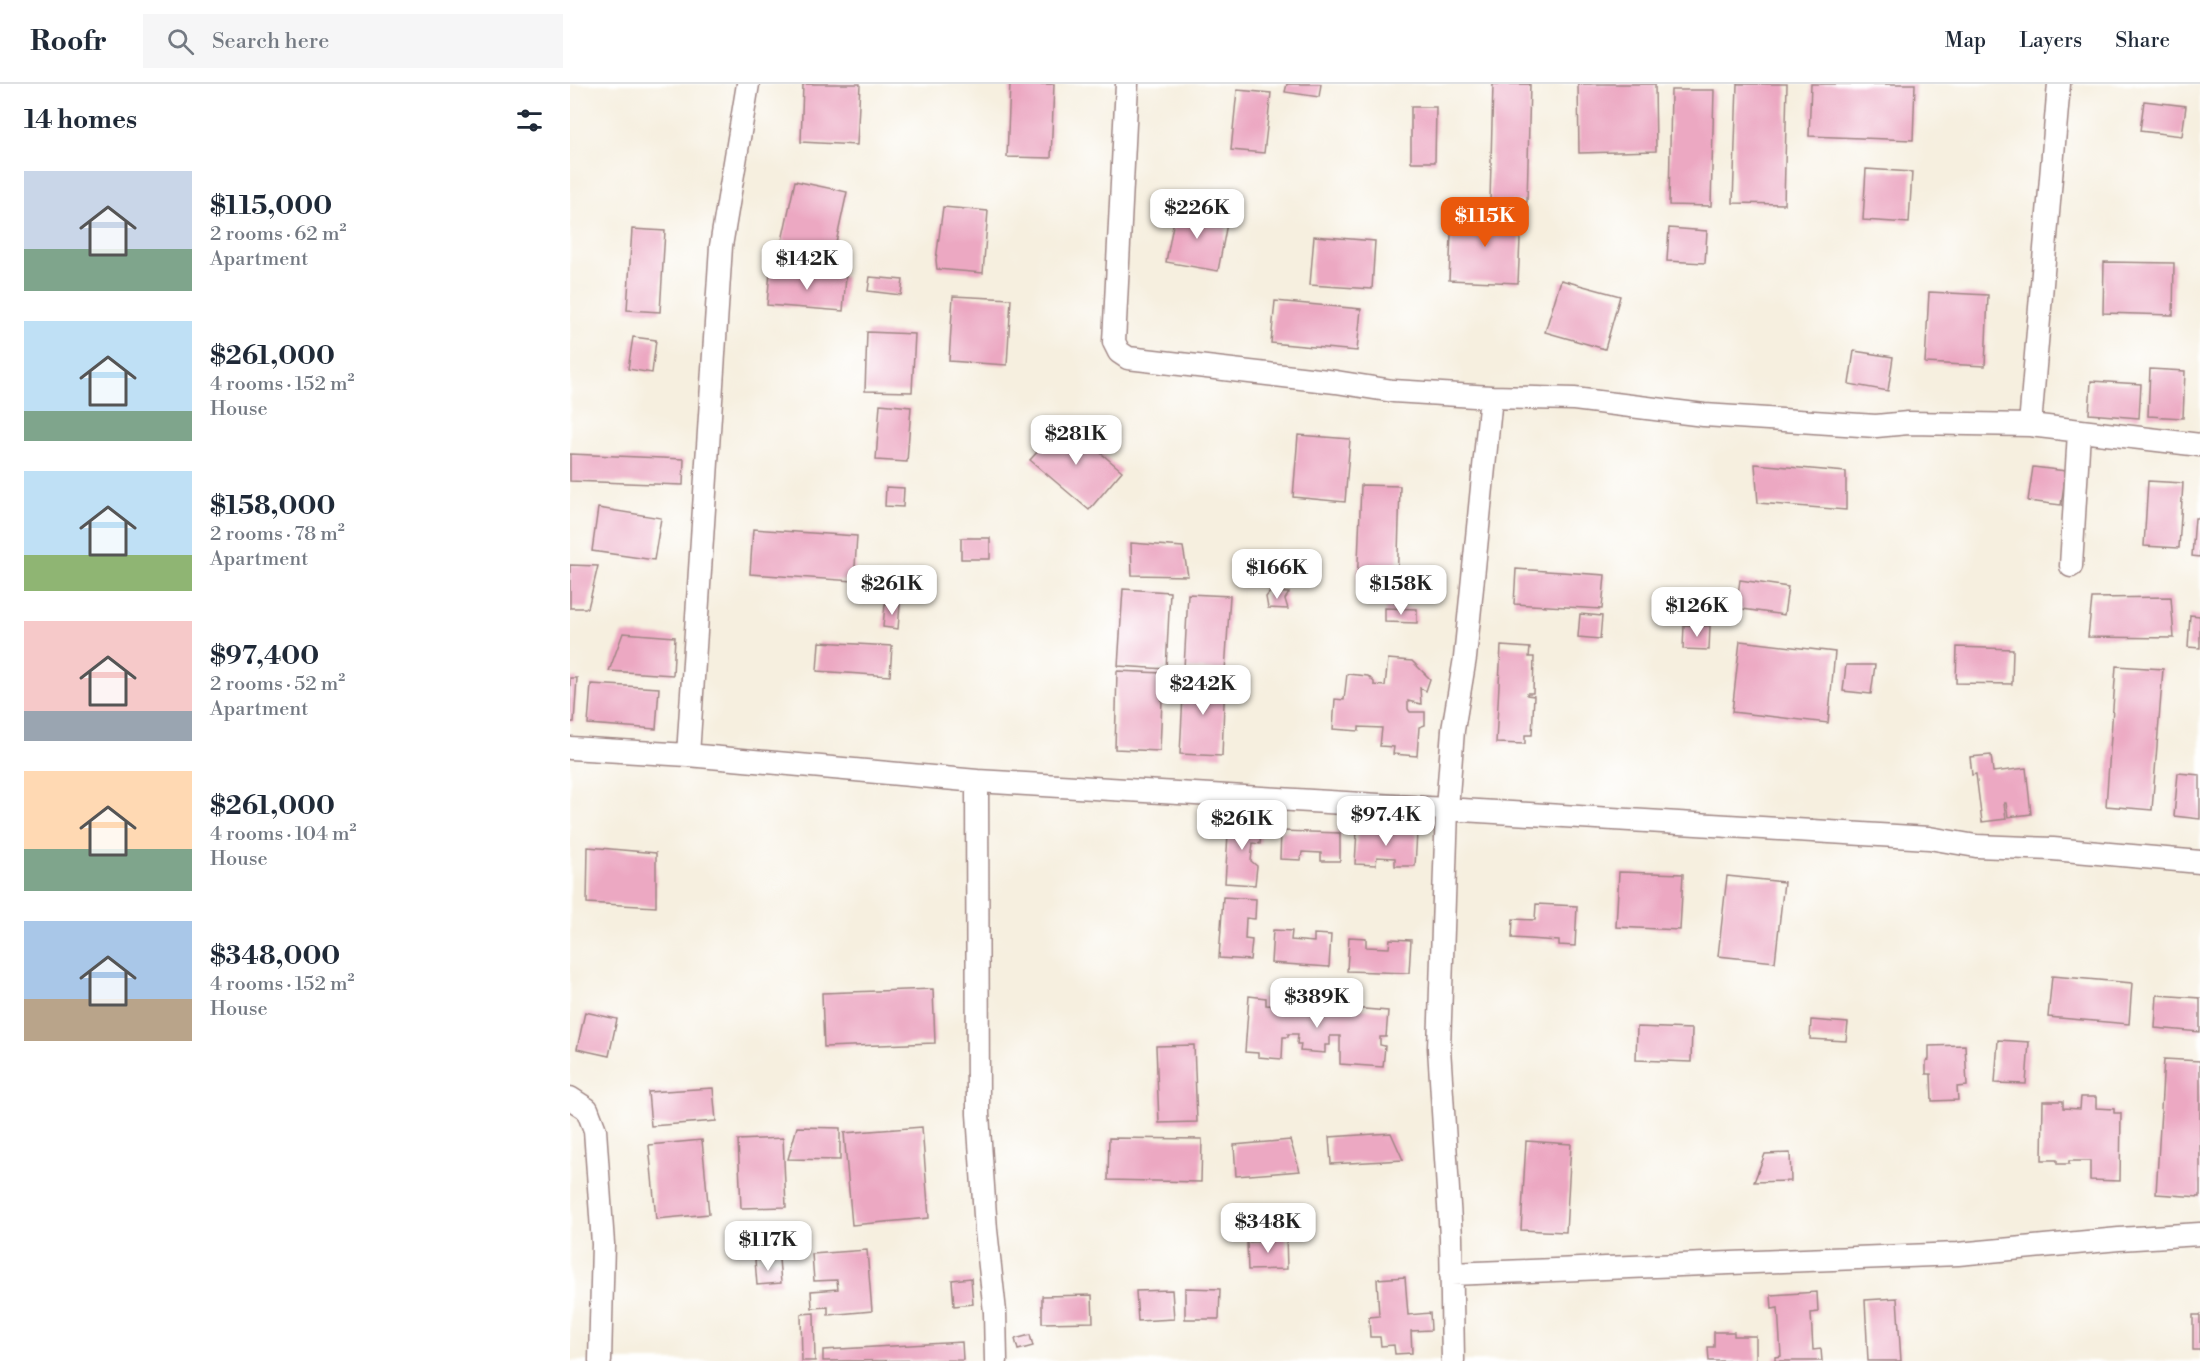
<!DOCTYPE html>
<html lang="en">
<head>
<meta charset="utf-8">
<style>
  :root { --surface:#fff; --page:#f6f6f7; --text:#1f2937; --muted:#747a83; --line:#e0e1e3; --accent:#ea580c }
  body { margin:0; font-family:"Libre Bodoni",serif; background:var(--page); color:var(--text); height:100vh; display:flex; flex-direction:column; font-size:22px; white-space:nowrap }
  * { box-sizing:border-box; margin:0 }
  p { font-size:20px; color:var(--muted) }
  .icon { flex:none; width:33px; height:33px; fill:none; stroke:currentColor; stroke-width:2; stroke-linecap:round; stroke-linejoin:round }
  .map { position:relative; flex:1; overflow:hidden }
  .panel { display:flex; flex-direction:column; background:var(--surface); width:570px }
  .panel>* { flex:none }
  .price { position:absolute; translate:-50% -51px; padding:0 14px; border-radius:12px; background:#fff; color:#222; font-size:20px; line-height:39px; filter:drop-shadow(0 2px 3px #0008) }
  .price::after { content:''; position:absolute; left:50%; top:36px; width:18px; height:14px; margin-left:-9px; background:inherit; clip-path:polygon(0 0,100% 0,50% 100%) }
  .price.current { background:var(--accent); color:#fff }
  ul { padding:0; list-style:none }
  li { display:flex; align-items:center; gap:18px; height:150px; padding:0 24px }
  li span { display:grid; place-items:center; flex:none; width:168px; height:120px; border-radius:0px; color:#555 }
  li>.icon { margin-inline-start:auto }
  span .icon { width:72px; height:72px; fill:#fffc; stroke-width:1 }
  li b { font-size:26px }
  h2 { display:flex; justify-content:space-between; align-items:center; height:72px; padding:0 24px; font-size:26px }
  header { display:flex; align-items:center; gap:36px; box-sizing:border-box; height:84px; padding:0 30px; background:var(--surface); border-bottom:2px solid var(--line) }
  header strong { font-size:28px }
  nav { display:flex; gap:33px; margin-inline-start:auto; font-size:21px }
  .search { width:420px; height:54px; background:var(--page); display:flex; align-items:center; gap:15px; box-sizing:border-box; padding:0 21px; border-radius:0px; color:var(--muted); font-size:22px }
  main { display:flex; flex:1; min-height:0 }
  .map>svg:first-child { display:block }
  .building { fill:#eca8c2 }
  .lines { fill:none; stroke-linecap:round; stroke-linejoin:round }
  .minor-casing { stroke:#a08785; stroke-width:25 }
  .minor { stroke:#fff; stroke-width:22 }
</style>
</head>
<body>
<header>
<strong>Roofr</strong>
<div class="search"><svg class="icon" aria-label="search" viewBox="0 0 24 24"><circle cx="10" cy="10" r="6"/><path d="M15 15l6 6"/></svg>Search here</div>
<nav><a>Map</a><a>Layers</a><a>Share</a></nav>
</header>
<main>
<section class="panel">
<h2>14 homes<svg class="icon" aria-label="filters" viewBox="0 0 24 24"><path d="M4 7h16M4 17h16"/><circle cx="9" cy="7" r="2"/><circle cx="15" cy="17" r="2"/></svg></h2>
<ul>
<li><span style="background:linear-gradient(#c9d6e8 65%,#7fa58c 0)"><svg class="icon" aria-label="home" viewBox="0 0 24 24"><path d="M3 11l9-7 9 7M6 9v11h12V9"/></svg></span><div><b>$115,000</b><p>2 rooms · 62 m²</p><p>Apartment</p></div></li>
<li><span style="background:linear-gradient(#bfe0f5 75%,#7fa58c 0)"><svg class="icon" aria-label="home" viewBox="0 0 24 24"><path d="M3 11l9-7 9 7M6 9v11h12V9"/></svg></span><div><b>$261,000</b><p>4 rooms · 152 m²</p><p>House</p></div></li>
<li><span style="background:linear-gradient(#bfe0f5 70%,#8fb573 0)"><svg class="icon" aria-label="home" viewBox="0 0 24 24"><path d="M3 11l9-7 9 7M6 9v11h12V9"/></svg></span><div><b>$158,000</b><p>2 rooms · 78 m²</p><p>Apartment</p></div></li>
<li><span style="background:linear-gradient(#f6c9c9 75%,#9aa5b1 0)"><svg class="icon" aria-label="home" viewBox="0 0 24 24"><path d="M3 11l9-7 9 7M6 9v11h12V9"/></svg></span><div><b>$97,400</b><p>2 rooms · 52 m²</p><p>Apartment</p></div></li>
<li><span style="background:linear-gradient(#ffd9b3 65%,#7fa58c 0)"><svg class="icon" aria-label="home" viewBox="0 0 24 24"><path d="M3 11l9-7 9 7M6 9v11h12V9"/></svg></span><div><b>$261,000</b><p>4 rooms · 104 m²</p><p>House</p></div></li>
<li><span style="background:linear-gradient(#a9c7e8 65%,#b9a48a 0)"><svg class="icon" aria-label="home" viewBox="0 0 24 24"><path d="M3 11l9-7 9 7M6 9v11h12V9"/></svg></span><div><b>$348,000</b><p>4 rooms · 152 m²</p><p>House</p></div></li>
</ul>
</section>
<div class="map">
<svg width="1630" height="1277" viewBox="0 0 1630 1277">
  <rect width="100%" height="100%" fill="#fff"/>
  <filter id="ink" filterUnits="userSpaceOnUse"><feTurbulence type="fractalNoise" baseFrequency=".0167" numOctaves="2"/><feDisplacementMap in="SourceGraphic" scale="12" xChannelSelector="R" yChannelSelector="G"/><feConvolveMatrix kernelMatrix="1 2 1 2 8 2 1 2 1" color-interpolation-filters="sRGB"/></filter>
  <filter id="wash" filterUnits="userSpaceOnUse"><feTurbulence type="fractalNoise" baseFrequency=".008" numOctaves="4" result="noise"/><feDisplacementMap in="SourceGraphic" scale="24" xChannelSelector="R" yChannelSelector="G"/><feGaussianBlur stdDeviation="1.35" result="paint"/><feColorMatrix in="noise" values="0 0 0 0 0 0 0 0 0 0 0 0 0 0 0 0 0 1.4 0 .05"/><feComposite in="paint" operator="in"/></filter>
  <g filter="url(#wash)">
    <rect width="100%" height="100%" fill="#f6efdf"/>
    <g id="blocks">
      <!-- building -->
      <path class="building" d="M 233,0 L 290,0 L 287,61 L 231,58 Z
        M 440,0 L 484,0 L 481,74 L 437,73 Z
        M 717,0 L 751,0 L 749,13 L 715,8 Z
        M 923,0 L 960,0 L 957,118 L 920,117 Z
        M 1008,0 L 1085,0 L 1086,67 L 1009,69 Z
        M 1167,0 L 1217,0 L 1214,120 L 1163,119 Z
        M 1241,0 L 1345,0 L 1343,56 L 1239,52 Z
        M 667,6 L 701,9 L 694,69 L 661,66 Z
        M 1101,6 L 1144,6 L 1141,122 L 1099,121 Z
        M 1574,17 L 1616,22 L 1612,52 L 1570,47 Z
        M 841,23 L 866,23 L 865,78 L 841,78 Z
        M 1296,85 L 1342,88 L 1339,139 L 1293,136 Z
        M 225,97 L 277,108 L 264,168 L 212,157 Z
        M 373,123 L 418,127 L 413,189 L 367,185 L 366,176 Z
        M 606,125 L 658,134 L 648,187 L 596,178 Z
        M 882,129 L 951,133 L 948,199 L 879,196 Z
        M 1099,144 L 1137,147 L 1135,179 L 1097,177 Z
        M 62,145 L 95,147 L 90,228 L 57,226 Z
        M 744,152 L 805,157 L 802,205 L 740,201 Z
        M 1534,178 L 1604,179 L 1603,231 L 1533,229 Z
        M 200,188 L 276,193 L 273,227 L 197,221 Z
        M 300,193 L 333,196 L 331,211 L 298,207 Z
        M 991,196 L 1050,212 L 1035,265 L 975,248 Z
        M 1359,208 L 1418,211 L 1415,282 L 1355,279 Z
        M 383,212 L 441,215 L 437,281 L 379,277 Z
        M 705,217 L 791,225 L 787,267 L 701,259 Z
        M 297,248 L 345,250 L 342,308 L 295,307 Z
        M 63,253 L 86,256 L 82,289 L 58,285 Z
        M 1284,267 L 1323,273 L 1318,307 L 1279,300 Z
        M 1580,285 L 1615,287 L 1613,334 L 1578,332 Z
        M 1521,297 L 1571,300 L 1569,334 L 1519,330 Z
        M 310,320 L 341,323 L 337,378 L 306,376 Z
        M 494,338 L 552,387 L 519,426 L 460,376 Z
        M 728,351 L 780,355 L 775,418 L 723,413 Z
        M 0,370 L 114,375 L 113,401 L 0,397 Z
        M 1185,380 L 1276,388 L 1276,426 L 1188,419 Z
        M 1463,383 L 1496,387 L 1491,421 L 1458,417 Z
        M 1578,397 L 1613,399 L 1609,464 L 1574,462 Z
        M 791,401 L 830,402 L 827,505 L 787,504 Z
        M 316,403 L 334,404 L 333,423 L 315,422 Z
        M 28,424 L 91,434 L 84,476 L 22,467 Z
        M 1625,434 L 1630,434 L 1630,473 L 1622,472 Z
        M 183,445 L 287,452 L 284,497 L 180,490 Z
        M 391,454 L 420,454 L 420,475 L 391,475 Z
        M 561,459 L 613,463 L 618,492 L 562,491 Z
        M 0,481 L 28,482 L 18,524 L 0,524 Z
        M 946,485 L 1035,491 L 1032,525 L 944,520 Z
        M 1170,496 L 1218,503 L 1214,531 L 1166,524 Z
        M 553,505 L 600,508 L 596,585 L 548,582 Z
        M 700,508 L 719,509 L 715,515 L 718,525 L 698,524 L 696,513 Z
        M 618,510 L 660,512 L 655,587 L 614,584 Z
        M 1601,513 L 1604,554 L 1518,553 L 1522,514 Z
        M 315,520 L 330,521 L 328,545 L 313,543 Z
        M 815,524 L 847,525 L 847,539 L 815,538 Z
        M 1010,530 L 1032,532 L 1030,555 L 1008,553 Z
        M 1620,531 L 1630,532 L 1630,564 L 1618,563 Z
        M 1114,541 L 1140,542 L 1139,566 L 1113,565 Z
        M 53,549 L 105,553 L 103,591 L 39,587 Z
        M 1170,557 L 1265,568 L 1258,639 L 1162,628 Z
        M 249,558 L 322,562 L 320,592 L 247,587 Z
        M 931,562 L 960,564 L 959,573 L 964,573 L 963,609 L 957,609 L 957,611 L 964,612 L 962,651 L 955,651 L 955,660 L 926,659 Z
        M 1387,563 L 1443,565 L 1442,600 L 1386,599 Z
        M 818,575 L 842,577 L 860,595 L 856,607 L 850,604 L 851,620 L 838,617 L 838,625 L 840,628 L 855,628 L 855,641 L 849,643 L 847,672 L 823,670 L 824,663 L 810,662 L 812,644 L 789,643 L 789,647 L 763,645 L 765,615 L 774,616 L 777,590 L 798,592 L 804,598 L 804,601 L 815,602 Z
        M 1276,581 L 1305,581 L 1301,610 L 1273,607 Z
        M 1546,582 L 1593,585 L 1582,726 L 1536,722 Z
        M 547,587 L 593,589 L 590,667 L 545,665 Z
        M 614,591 L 655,593 L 652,672 L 610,670 Z
        M 0,594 L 7,594 L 4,638 L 0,638 Z
        M 21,600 L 89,604 L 86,645 L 18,640 Z
        M 1421,671 L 1423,688 L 1456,684 L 1461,730 L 1438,733 L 1436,719 L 1434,719 L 1436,735 L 1412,738 L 1406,690 L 1402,691 L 1400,673 Z
        M 1608,689 L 1630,691 L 1630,735 L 1604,732 Z
        M 659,734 L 692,736 L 690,760 L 683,759 L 681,777 L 687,782 L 685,801 L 655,799 Z
        M 787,746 L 847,749 L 845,782 L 825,782 L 825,774 L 807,773 L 806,781 L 785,780 Z
        M 711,747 L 770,749 L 770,777 L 751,777 L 751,769 L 732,768 L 731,776 L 710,775 Z
        M 18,763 L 86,769 L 86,823 L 17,819 Z
        M 1049,788 L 1113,790 L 1110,846 L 1046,843 Z
        M 1157,792 L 1214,798 L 1205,878 L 1148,872 Z
        M 653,813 L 686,815 L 685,835 L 676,834 L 675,855 L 682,856 L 680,876 L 649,874 Z
        M 966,820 L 1007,822 L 1005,862 L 989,861 L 989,857 L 942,854 L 943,835 L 965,836 Z
        M 703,846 L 722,847 L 721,856 L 744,858 L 744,850 L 761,851 L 759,883 L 701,879 Z
        M 779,853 L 796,854 L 796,863 L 819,864 L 820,855 L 841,856 L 839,889 L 777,887 Z
        M 1482,892 L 1562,899 L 1559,940 L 1478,933 Z
        M 363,905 L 365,959 L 254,963 L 252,909 Z
        M 1587,911 L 1630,914 L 1630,948 L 1585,944 Z
        M 679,912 L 696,914 L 696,921 L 715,922 L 716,913 L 784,918 L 783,924 L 818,927 L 816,953 L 810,953 L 810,961 L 815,962 L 813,983 L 770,980 L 770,952 L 760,952 L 760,961 L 755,961 L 755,969 L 730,967 L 731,960 L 727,960 L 728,950 L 718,950 L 718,953 L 713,953 L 712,975 L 688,973 L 688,969 L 675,968 Z
        M 15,928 L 47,935 L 39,972 L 7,965 Z
        M 1241,936 L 1278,939 L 1276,957 L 1240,955 Z
        M 1067,943 L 1122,945 L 1121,978 L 1066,976 Z
        M 1428,956 L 1459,958 L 1456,1000 L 1425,999 Z
        M 624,961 L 627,1038 L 589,1039 L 586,962 Z
        M 1395,961 L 1397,1002 L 1387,1003 L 1388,1016 L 1362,1017 L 1361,990 L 1356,990 L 1356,977 L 1359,976 L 1359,962 Z
        M 1594,975 L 1630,977 L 1630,1113 L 1586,1110 Z
        M 143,1004 L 146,1037 L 81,1042 L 78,1008 Z
        M 1511,1013 L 1526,1013 L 1526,1024 L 1544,1025 L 1544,1029 L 1551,1029 L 1550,1097 L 1520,1096 L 1520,1077 L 1499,1077 L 1499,1080 L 1487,1080 L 1487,1076 L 1472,1076 L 1473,1017 L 1493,1017 L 1493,1024 L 1510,1025 Z
        M 227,1043 L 270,1044 L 270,1076 L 218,1075 Z
        M 352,1043 L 359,1134 L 282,1141 L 274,1049 Z
        M 821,1049 L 833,1076 L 761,1080 L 759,1053 Z
        M 213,1054 L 216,1123 L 171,1124 L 168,1056 Z
        M 539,1054 L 632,1055 L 631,1098 L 538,1096 Z
        M 132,1056 L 139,1130 L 86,1135 L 79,1061 Z
        M 720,1056 L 730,1087 L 666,1092 L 664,1061 Z
        M 956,1057 L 1001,1060 L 996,1148 L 951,1146 Z
        M 1220,1069 L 1221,1097 L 1184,1098 L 1195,1070 Z
        M 696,1151 L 716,1151 L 717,1185 L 678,1186 L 677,1158 L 696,1157 Z
        M 297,1166 L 302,1227 L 258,1231 L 258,1223 L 242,1224 L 241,1207 L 268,1205 L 267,1196 L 244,1197 L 242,1170 Z
        M 209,1175 L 211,1199 L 187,1201 L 185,1176 Z
        M 835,1193 L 838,1231 L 860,1229 L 861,1246 L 841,1247 L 842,1269 L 825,1270 L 824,1261 L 811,1262 L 810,1253 L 800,1253 L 799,1233 L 809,1232 L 807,1195 Z
        M 401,1194 L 403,1220 L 384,1222 L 382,1196 Z
        M 615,1204 L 650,1205 L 649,1235 L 615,1235 Z
        M 602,1206 L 604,1235 L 568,1237 L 566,1207 Z
        M 1247,1208 L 1248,1228 L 1241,1229 L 1243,1266 L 1251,1265 L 1252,1277 L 1205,1277 L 1205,1273 L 1211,1272 L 1208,1224 L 1202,1225 L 1201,1211 Z
        M 522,1211 L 523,1238 L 472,1239 L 472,1212 Z
        M 1327,1214 L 1331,1277 L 1298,1277 L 1295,1216 Z
        M 244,1229 L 245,1277 L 232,1277 L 231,1230 Z
        M 1623,1231 L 1630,1231 L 1630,1266 L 1623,1266 Z
        M 1144,1248 L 1164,1248 L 1164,1252 L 1186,1252 L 1186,1277 L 1139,1277 L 1138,1263 L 1144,1263 Z
        M 460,1251 L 463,1262 L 448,1266 L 445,1255 Z
        M 392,1258 L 393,1276 L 253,1277 L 253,1266 Z"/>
    </g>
  </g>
  <g filter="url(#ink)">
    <use href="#blocks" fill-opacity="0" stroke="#a08785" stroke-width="1.5"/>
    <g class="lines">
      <defs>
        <path id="minor" d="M 557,0 L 544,258 L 549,268 L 558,274 L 766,298 L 823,307 L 921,313 L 1004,315 L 1134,331 L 1306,342 L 1338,339 L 1460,341 L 1630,361
          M 1460,341 L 1489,0
          M 1501,482 L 1509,348
          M 0,664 L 118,671 L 407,697 L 408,1030 L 416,1146 L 425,1228 L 426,1277
          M 118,671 L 151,162 L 178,0
          M 407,697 L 1359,754 L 1406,762 L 1483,765 L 1630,778
          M 0,1014 L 17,1025 L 25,1046 L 33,1160 L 30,1277
          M 881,1190 L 1388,1170 L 1549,1155 L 1630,1150
          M 883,1277 L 881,1153 L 869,964 L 877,725 L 883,646 L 895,574 L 921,313"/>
      </defs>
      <!-- minor casing -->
      <use href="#minor" class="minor-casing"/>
      <!-- minor -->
      <use href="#minor" class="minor"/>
    </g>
  </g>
</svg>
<b class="price" style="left:627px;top:156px">$226K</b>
<b class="price current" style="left:915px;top:164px">$115K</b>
<b class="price" style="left:237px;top:207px">$142K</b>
<b class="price" style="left:506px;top:382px">$281K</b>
<b class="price" style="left:707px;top:516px">$166K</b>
<b class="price" style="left:322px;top:532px">$261K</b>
<b class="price" style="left:831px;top:532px">$158K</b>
<b class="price" style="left:1127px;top:554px">$126K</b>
<b class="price" style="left:633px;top:632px">$242K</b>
<b class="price" style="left:816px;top:763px">$97.4K</b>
<b class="price" style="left:672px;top:767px">$261K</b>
<b class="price" style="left:747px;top:945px">$389K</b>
<b class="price" style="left:698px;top:1170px">$348K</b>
<b class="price" style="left:198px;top:1188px">$117K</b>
</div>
</main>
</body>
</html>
